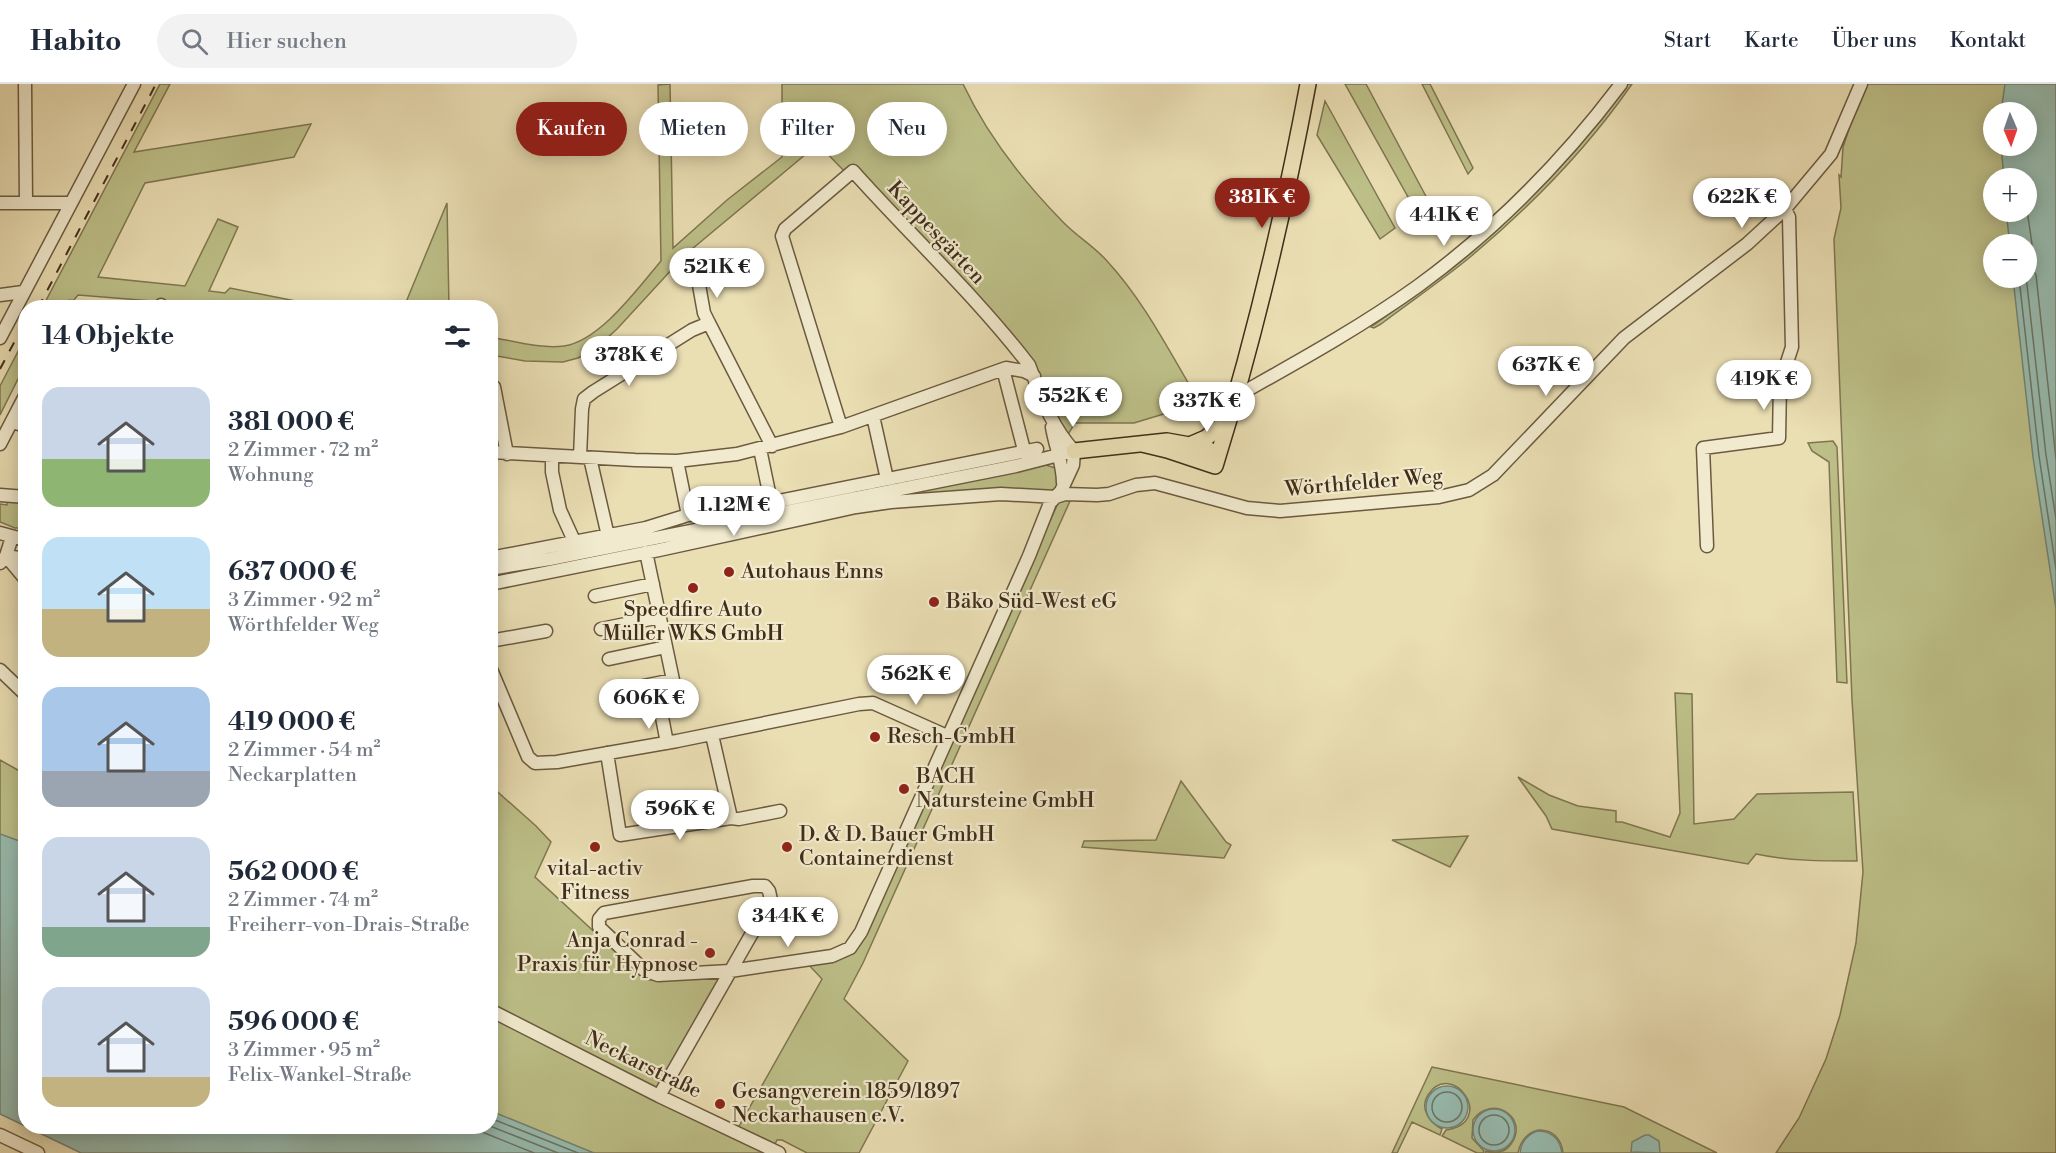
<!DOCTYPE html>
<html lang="de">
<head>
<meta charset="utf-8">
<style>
  :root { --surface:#fff; --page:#f2f2f3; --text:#1f2937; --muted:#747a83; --line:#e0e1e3; --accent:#8f2418 }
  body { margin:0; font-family:"Libre Bodoni",serif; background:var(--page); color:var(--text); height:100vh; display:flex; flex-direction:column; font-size:22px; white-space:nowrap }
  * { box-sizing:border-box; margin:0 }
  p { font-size:20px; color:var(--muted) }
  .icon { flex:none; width:33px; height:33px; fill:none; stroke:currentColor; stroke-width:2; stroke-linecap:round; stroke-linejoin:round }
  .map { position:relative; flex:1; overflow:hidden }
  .drawer { position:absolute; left:18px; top:216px; width:480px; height:834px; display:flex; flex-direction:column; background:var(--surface); border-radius:24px; box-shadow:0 3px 15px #0003 }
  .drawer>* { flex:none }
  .hud { position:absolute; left:516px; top:18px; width:570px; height:54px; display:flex; gap:12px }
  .needle { width:39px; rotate:178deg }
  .fabs { position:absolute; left:1983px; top:18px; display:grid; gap:12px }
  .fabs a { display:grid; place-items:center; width:54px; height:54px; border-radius:50%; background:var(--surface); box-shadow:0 3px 15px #0003; font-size:30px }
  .price { position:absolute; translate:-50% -51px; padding:0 14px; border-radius:21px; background:#fff; color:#222; font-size:20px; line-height:39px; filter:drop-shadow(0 2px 3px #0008) }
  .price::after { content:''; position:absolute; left:50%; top:36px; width:18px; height:14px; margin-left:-9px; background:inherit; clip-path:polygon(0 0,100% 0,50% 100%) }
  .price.active { background:var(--accent); color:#fff }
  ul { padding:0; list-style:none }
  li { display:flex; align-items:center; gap:18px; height:150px; padding:0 24px }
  li span { display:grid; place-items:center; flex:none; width:168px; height:120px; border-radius:18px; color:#555 }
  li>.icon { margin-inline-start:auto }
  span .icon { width:72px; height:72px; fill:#fffc; stroke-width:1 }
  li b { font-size:26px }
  h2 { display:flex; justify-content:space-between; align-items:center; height:72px; padding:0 24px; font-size:26px }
  .chip { padding:0 21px; border-radius:27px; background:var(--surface); box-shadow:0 3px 15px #0003; font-size:21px; line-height:54px }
  .chip.active { background:var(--accent); color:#fff }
  header { display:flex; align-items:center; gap:36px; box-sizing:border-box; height:84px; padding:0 30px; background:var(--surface); border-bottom:2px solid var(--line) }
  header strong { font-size:28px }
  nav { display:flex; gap:33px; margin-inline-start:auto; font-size:21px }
  .search { width:420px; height:54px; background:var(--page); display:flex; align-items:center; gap:15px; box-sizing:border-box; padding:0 21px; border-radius:33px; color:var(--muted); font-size:22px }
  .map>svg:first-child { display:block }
  .green { fill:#bdbf88; stroke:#7f7651; stroke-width:1.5; fill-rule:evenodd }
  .water { fill:#98bcb0; stroke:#758374; stroke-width:1.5 }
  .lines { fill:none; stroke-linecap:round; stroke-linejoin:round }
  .shore { stroke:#6c7565; stroke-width:1.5 }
  .minor-casing { stroke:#6b5a40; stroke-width:15 }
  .major-casing { stroke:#412e1a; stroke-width:18 }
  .minor { stroke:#f1eace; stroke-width:12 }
  .major { stroke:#eadeb3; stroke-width:15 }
  .rail { stroke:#412e1a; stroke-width:2; stroke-dasharray:10 10; stroke-linecap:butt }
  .poi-dot { fill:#8f2418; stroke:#f1eace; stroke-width:2 }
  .labels { text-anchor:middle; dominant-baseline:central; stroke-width:4.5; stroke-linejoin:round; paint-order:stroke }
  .street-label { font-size:21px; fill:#412e1a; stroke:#f1eace }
  .poi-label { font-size:21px; fill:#412e1a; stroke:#f1eace; text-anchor:start }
</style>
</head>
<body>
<header>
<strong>Habito</strong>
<div class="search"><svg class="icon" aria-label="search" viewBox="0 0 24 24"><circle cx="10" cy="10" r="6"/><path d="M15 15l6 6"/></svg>Hier suchen</div>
<nav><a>Start</a><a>Karte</a><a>Über uns</a><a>Kontakt</a></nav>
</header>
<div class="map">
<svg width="2056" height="1069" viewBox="0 0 2056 1069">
  <rect width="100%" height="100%" fill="#eadeb3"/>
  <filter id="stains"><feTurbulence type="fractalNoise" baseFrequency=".00333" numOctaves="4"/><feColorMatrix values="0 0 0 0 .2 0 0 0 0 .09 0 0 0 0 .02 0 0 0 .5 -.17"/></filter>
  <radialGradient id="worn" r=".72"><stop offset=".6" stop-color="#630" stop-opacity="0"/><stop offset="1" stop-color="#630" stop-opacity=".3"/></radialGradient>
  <!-- green -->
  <path class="green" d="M 160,0 L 170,0 L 134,68 L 311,40 L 294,73 L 145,99 L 98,193 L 185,202 L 218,135 L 238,143 L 209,207 L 225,209 L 230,204 L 326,223 L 227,223 L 78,211 L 68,223 L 55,222 L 42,224 Z
    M 670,0 L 673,164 L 727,116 L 782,73 L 782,0 L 963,0 C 987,51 1023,97 1062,137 C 1076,152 1094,162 1107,177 C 1145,218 1171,271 1200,319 L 1134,339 L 1075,339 L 1067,352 L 1061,346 L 1043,302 L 913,145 L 846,89 L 818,60 L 686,170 L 617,245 L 595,265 L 578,274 L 563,278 L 525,277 L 491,271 L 490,253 C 514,257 540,265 564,262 C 600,257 638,204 661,177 L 658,1 Z
    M 1345,0 L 1366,0 L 1429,118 L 1417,129 Z
    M 1422,0 L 1430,0 L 1473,84 L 1468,90 Z
    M 1628,0 L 1632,0 C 1587,65 1530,123 1469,174 C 1441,197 1410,218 1381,240 L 1374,244 L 1371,243 C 1396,225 1422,208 1446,189 C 1515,136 1576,70 1628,0 Z
    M 1864,0 L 2056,0 L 2056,1069 L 1776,1069 L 1799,1034 L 1826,975 L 1840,931 L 1856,859 L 1863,788 L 1852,616 L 1834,155 L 1841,124 L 1839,91 L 1841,93 L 1843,63 ZM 1994,28 L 2026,28 L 2026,62 L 1994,62 ZM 1994,94 L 2026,94 L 2026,128 L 1994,128 ZM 1994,160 L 2026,160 L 2026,194 L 1994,194 Z
    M 1325,17 L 1395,144 L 1380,155 L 1317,51 Z
    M 447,119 L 449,223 L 404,223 Z
    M 25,254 L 25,281 L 0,331 L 0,302 Z
    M 1833,357 L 1837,363 L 1847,599 L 1837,598 L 1829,378 L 1812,367 L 1808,359 Z
    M 1046,381 L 1055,384 L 1059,389 L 1057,408 L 1001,406 L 859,417 L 1003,391 Z
    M 7,415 L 25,417 L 25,444 L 15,444 L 0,438 L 0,420 L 7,421 Z
    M 1065,416 L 1070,417 L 863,879 L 844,915 L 908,977 L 859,1069 L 807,1069 L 782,1056 L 777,1056 L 774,1062 L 738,1044 L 822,895 L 807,879 L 850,867 L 917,729 L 1059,417 Z
    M 1675,609 L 1692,610 L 1694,740 L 1734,735 L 1757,710 L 1853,708 L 1857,777 C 1823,777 1789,777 1756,770 L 1748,780 L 1552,745 L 1546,732 L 1518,693 L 1549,711 L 1578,722 L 1616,727 L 1616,738 L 1622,738 L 1670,753 L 1680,729 Z
    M 0,676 L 25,690 L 25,980 L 0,967 Z
    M 1181,697 L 1226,758 L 1231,761 L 1224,774 L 1082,763 L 1084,757 L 1156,756 Z
    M 491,702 L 536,742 L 551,758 L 535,793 L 641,891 L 649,896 L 714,889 L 719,892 L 719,896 L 662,1008 L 491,923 Z
    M 1468,752 L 1450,783 L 1392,756 Z
    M 491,930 L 770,1069 L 229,1069 L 490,1042 Z
    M 1432,983 L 1624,1023 L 1717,1069 L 1563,1069 C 1560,1039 1524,1038 1518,1069 L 1485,1069 L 1486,1067 C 1496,1069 1505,1069 1511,1060 C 1530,1034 1492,1009 1473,1036 L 1472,1054 L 1484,1067 L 1483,1069 L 1477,1069 L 1442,1052 L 1446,1046 C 1498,1038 1452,974 1428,1011 C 1419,1025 1430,1039 1442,1045 L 1440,1051 L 1412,1038 L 1397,1069 L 1392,1069 Z"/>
  <!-- water -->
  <path class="water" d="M 2005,0 L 2056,0 L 2056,525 L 2033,373 L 2013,194 L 2026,194 L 2026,160 L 2010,160 L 2006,128 L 2026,128 L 2026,94 L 2004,94 L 2001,62 L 2026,62 L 2026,28 L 2001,28 Z
    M 0,750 L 25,759 L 26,1042 L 490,1042 L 491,1027 L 594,1069 L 81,1069 L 0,1030 Z
    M1426 1023a21 21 0 1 1 42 0a21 21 0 1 1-42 0Z
    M1473 1046a21 21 0 1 1 42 0a21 21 0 1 1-42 0Z
    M 1537,1047 C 1552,1047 1560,1055 1562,1069 L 1520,1069 C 1521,1057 1527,1051 1537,1047 Z
    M 1645,1051 L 1649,1051 L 1659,1057 L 1660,1069 L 1631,1068 L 1632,1058 Z"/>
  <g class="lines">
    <!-- shore -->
    <path class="shore" d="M 2026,119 L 2032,160 L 2027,175 L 2036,191 L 2056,375
      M 2026,192 L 2046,371 L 2056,435
      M 2019,194 L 2039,372 L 2056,485
      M1432 1023a15 15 0 1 1 30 0a15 15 0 1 1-30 0Z
      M1479 1046a15 15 0 1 1 30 0a15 15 0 1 1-30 0Z
      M 490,1034 L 578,1069
      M 474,1042 L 482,1048 L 534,1069
      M 490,1042 L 558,1069"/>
    <defs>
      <path id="minor" d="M 25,0 L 26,119
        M 0,119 L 70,119
        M 699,201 L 704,229 L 709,239
        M 0,211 L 23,208
        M 70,224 L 70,223
        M 161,224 L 161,221
        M 0,254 L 134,0
        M 1003,285 L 1024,366
        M 1748,291 L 1783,290
        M 494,303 L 507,370
        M 1251,304 C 1308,272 1365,240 1418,202 C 1496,145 1563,77 1621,0
        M 873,332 L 887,395
        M 12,338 L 26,342
        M 841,343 L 782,152 L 785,145 L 853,87 C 911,152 976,212 1029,281 C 1041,312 1051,342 1074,367
        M 1052,343 C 1055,362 1063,379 1063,399
        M 0,360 L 26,310
        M 760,365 L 771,418
        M 490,368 L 635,376 L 677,377 L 737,370 L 841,343 L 1006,284 L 1024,287 L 1034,292
        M 552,372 L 552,388 L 560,426 L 575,459
        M 580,373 L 582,325 L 584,315 L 593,308 L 692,246 L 709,239 L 772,362
        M 590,374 L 608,452
        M 677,377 L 688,431
        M 0,411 L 26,413
        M 0,449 L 26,456
        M 1707,462 L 1703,364 L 1779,354 L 1780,300 L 1792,263 L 1789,133 L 1785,125
        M 6,472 L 26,496
        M 6,472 L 26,475
        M 490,474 L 646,444 L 688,431 L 714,430 L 1037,365
        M 0,479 L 6,472 L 12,453
        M 490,485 L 550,475 L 1016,382 L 1074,367
        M 490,500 L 659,466 L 856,423 L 891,418 L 1001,410 L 1056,413 L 1065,410 L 1097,411 L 1109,410 L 1136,401 L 1155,399 L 1247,424 L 1280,427 L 1439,413 L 1469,406 L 1493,391 L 1624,254 L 1747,160 L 1785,125 L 1831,70 L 1861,0
        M 595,512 L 653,500
        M 601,545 L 660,533
        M 490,557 L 546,547
        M 609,575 L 666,563
        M 490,583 L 528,673 L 535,679 L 557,678 L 677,657 L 859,620 L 873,619 L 947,652
        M 0,586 L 26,611
        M 619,607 L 673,596 L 646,468
        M 661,628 L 667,659
        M 607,669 L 620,751 L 731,734 L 712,651
        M 731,734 L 739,735 L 780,727
        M 490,926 L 659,1012 L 779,1069
        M 659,1012 L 771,816 L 769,807 L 765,802 L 753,802 L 604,829 L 599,835 L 599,843 L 644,886 L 658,891 L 730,887 L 832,872 L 850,864 L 861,848 L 1029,472 L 1050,419 L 1061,407 L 1073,381 L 1074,367
        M 0,1051 L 38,1069"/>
      <path id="major" d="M 1142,360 L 1167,366 L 1215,382 C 1254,256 1284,129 1308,0
        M 1192,360 L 1206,354 L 1228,336
        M 1074,367 L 1167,357 L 1206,364 L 1218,372"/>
    </defs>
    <!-- minor casing -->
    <use href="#minor" class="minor-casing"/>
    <!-- major casing -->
    <use href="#major" class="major-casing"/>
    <!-- minor -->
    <use href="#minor" class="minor"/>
    <!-- major -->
    <use href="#major" class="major"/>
    <!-- rail -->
    <path class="rail" d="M 38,224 L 156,0
      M 0,285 L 26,236"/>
  </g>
  <!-- markers -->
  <g class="poi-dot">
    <circle cx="729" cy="488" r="6"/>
    <circle cx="693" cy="504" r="6"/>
    <circle cx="934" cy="518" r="6"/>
    <circle cx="875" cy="653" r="6"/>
    <circle cx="904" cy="705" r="6"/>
    <circle cx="595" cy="763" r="6"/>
    <circle cx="787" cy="763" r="6"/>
    <circle cx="710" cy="869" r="6"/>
    <circle cx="720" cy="1020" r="6"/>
  </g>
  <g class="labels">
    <!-- street labels -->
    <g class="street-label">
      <text transform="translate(936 149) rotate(47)">Kappesgärten</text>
      <text transform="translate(1364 399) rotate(-5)">Wörthfelder Weg</text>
      <text transform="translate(643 981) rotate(26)">Neckarstraße</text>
    </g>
    <!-- poi labels -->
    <g class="poi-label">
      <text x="741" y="488">Autohaus Enns</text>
      <text x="946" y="518">Bäko Süd-West eG</text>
      <text x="693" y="526" text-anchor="middle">Speedfire Auto<tspan x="693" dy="24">Müller WKS GmbH</tspan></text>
      <text x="887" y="653">Resch-GmbH</text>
      <text x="916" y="693">BACH<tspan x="916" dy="24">Natursteine GmbH</tspan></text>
      <text x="799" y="751">D. &amp; D. Bauer GmbH<tspan x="799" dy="24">Containerdienst</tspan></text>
      <text x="595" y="785" text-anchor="middle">vital-activ<tspan x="595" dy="24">Fitness</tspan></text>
      <text x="698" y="857" text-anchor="end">Anja Conrad -<tspan x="698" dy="24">Praxis für Hypnose</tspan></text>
      <text x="732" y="1008">Gesangverein 1859/1897<tspan x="732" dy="24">Neckarhausen e.V.</tspan></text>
    </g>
  </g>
  <rect width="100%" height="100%" filter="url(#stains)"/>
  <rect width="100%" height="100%" fill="url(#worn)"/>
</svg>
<div class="fabs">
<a><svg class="needle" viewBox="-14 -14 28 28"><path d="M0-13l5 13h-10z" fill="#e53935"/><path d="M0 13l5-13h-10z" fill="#747a83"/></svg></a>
<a>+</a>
<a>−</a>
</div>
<b class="price active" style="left:1262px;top:145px">381K €</b>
<b class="price" style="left:1742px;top:145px">622K €</b>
<b class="price" style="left:1444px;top:163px">441K €</b>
<b class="price" style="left:717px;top:215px">521K €</b>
<b class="price" style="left:629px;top:303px">378K €</b>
<b class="price" style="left:1546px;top:313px">637K €</b>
<b class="price" style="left:1764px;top:327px">419K €</b>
<b class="price" style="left:1073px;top:344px">552K €</b>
<b class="price" style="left:1207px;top:349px">337K €</b>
<b class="price" style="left:734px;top:453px">1.12M €</b>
<b class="price" style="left:916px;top:622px">562K €</b>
<b class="price" style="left:649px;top:646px">606K €</b>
<b class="price" style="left:680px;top:757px">596K €</b>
<b class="price" style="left:788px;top:864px">344K €</b>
<div class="hud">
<a class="chip active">Kaufen</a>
<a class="chip">Mieten</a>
<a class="chip">Filter</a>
<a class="chip">Neu</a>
</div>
<section class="drawer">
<h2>14 Objekte<svg class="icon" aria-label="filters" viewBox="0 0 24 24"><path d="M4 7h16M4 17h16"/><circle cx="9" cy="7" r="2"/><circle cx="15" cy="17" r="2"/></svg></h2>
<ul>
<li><span style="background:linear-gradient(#c9d6e8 60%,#8fb573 0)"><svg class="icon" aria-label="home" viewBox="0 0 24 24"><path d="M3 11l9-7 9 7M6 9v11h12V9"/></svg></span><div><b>381 000 €</b><p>2 Zimmer · 72 m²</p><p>Wohnung</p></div></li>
<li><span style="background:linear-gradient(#bfe0f5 60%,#c2b280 0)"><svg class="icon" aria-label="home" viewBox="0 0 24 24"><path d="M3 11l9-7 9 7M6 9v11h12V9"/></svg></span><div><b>637 000 €</b><p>3 Zimmer · 92 m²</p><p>Wörthfelder Weg</p></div></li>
<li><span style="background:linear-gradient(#a9c7e8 70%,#9aa5b1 0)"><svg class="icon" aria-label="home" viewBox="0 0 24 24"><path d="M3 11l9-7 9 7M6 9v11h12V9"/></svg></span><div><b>419 000 €</b><p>2 Zimmer · 54 m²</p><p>Neckarplatten</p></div></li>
<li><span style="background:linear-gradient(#c9d6e8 75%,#7fa58c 0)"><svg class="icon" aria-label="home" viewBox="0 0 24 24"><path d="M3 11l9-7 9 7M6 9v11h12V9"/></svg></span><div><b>562 000 €</b><p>2 Zimmer · 74 m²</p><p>Freiherr-von-Drais-Straße</p></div></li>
<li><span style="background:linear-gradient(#c9d6e8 75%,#c2b280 0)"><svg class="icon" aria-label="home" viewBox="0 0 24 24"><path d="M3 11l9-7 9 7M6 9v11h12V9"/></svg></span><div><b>596 000 €</b><p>3 Zimmer · 95 m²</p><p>Felix-Wankel-Straße</p></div></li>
</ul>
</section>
</div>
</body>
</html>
